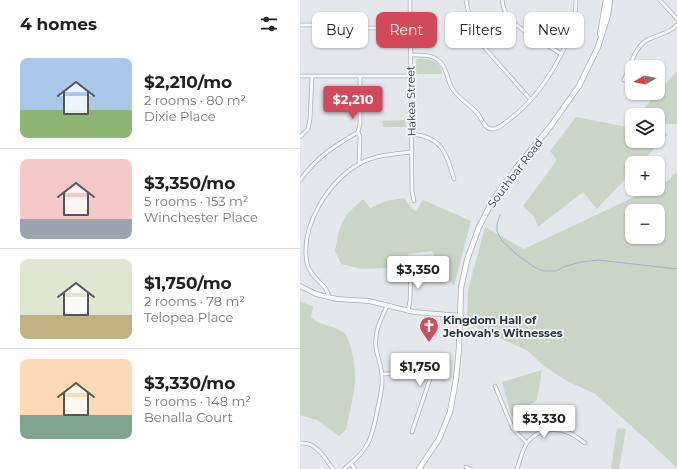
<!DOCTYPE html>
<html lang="en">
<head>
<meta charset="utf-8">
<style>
  :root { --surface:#fff; --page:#f6f6f6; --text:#222; --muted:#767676; --line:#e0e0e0; --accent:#d1495b }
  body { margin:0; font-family:Montserrat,sans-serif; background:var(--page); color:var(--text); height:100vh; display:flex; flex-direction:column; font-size:15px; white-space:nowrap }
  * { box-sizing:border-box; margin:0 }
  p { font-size:13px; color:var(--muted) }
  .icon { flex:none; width:22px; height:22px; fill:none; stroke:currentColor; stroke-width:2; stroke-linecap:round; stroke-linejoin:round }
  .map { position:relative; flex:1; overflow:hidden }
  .drawer { display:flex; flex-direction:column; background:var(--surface); width:300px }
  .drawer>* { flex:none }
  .banner { position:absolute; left:12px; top:12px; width:305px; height:36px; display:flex; gap:8px }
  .needle { width:26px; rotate:261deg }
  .buttons { position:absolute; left:325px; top:60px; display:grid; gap:8px }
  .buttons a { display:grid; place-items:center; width:40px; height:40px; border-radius:8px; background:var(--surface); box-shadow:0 1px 3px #0004; font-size:20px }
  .price { position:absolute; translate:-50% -34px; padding:0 9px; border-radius:4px; background:#fff; color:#222; font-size:13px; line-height:26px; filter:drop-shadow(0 1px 2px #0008) }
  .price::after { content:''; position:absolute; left:50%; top:24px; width:12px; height:9px; margin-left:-6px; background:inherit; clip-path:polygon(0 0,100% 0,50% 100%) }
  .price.current { background:var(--accent); color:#fff }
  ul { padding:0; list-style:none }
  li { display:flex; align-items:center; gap:12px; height:100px; padding:0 20px }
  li+li { border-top:1px solid var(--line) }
  li span { display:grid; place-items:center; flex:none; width:112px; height:80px; border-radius:8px; color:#555 }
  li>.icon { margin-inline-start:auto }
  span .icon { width:48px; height:48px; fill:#fffc; stroke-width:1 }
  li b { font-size:17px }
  h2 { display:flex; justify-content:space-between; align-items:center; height:48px; padding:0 20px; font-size:17px }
  .chip { padding:0 14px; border-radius:8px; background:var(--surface); box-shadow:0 1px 3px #0004; font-size:14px; line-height:36px }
  .chip.current { background:var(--accent); color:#fff }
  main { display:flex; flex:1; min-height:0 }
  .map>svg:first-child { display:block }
  .green { fill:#c9d6c5; fill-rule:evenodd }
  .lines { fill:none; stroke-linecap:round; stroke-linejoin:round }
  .stream { stroke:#9fb4cc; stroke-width:1 }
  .minor-casing { stroke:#a9aeb7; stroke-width:4.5 }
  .tertiary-casing { stroke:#a9aeb7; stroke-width:5.5 }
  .secondary-casing { stroke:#a9aeb7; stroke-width:6 }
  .minor { stroke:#f7f8fa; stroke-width:3 }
  .tertiary { stroke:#f7f8fa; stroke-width:4 }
  .secondary { stroke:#fff; stroke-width:4.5 }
  .labels { text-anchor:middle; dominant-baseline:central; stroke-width:3.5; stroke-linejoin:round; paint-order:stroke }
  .street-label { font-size:11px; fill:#2b3445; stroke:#f4f6f9 }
  .poi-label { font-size:11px; font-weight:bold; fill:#2b3445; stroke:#f4f6f9; text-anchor:start }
</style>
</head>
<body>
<main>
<section class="drawer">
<h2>4 homes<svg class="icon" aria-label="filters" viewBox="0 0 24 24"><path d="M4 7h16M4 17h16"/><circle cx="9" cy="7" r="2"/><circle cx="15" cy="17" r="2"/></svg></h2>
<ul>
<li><span style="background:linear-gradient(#a9c7e8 65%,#8fb573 0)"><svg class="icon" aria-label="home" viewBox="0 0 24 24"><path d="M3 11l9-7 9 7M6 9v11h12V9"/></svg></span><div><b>$2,210/mo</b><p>2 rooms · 80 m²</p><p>Dixie Place</p></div></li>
<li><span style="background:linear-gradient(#f6c9c9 75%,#9aa5b1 0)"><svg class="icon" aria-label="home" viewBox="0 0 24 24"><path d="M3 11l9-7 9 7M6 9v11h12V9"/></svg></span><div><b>$3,350/mo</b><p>5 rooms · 153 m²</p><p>Winchester Place</p></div></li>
<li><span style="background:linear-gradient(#dfe7d0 70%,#c2b280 0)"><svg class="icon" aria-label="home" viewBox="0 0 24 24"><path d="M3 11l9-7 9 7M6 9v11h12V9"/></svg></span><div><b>$1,750/mo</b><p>2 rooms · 78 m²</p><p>Telopea Place</p></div></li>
<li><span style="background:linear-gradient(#ffd9b3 70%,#7fa58c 0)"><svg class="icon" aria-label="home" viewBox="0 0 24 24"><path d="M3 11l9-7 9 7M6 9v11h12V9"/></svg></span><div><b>$3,330/mo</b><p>5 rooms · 148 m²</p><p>Benalla Court</p></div></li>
</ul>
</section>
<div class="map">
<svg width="377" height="469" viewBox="0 0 377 469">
  <rect width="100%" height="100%" fill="#e4e7ec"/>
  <!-- green -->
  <path class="green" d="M 117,59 C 128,58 142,61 142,74 L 116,74 L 116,61 Z
    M 377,71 L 377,124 L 358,124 L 358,115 L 338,115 Z
    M 276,117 L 332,128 L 332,141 L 358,141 L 358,133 L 368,134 L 341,163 L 332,163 L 332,172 L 297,209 L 283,192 L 238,227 L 234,216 L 223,206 L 257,160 L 250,151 Z
    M 105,120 L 106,127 L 83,127 L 82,121 Z
    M 377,171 L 377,468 L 346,439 L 295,394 L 267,381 L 244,366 L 228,351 L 167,323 L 168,290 L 185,227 L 224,249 L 351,189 L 358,189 L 358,186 L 369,180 ZM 332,211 L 358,211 L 358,237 L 332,237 Z
    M 104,198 L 112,209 L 116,211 L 123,200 L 171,221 L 154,286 L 139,269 L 132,251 L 108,254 L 107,267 L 61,269 L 41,264 L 35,251 L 39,230 L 46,215 L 63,199 L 70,208 L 86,201 Z
    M 0,301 L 13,307 L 11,317 C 21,327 33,324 44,333 C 52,340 55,367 55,377 C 55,392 49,415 46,430 L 39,436 L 17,420 L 0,415 Z
    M 242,370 L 237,400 L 212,417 L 202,382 Z
    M 317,428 L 326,429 L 319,469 L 311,469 Z"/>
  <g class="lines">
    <!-- stream -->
    <path class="stream" d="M 200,215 L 197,224 L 197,231 L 202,241 L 215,253 L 234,267 L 244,271 L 256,271 L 263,267 L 281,262 L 298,260 L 377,269"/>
    <defs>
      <path id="minor" d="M 110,0 L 112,191 L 114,201
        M 166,0 L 170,20 L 183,46 L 230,99
        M 202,0 C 203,7 206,15 211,20 C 221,31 248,45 261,54
        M 360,0 L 377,19
        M 0,25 L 46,25 L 63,28 L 110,28
        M 110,55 C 120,55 131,54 139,61 C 147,67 147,80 152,88 C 158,99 170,104 178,114 C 182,119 184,128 191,129 C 198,130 204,123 210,119 C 242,95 276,41 276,0
        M 0,76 L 110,76
        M 324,80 C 330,67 334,48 347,40 C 358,34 367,35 377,25
        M 111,134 C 141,136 147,153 154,179
        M 0,137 L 8,129 L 10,119 L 12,76
        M 59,163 L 60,137 L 58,132 L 60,124 L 60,76
        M 0,180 C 18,156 33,147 58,132
        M 29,298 C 28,284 11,280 7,263 C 0,226 28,182 59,164 C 74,155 94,154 112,152
        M 108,311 L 110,301 L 111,267
        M 82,374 L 124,373 L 128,375 L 130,379 L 112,432
        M 195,386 L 213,429 L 227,443
        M 0,443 C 17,442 24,457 33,469
        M 51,464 L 55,469
        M 166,467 L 170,469
        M 44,469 C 70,449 72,438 78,407 C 80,397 83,387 82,377 C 82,366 77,357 76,347 C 74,332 81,319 87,306
        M 217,469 C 220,461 222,450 227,443 C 236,430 255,426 269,433 C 275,435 280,440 285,443"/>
      <path id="tertiary" d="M 0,286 L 16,294 L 37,299 L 69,301 L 114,312 L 161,316"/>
      <path id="secondary" d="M 300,34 L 306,0
        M 119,469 L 139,439 L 150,412 L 156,379 L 159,348 L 161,288 L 167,260 L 179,227 L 193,200 L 216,168 L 250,127 L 279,86 L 298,47 L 308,15 L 310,0"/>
    </defs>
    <!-- minor casing -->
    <use href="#minor" class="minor-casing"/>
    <!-- tertiary casing -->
    <use href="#tertiary" class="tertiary-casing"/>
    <!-- secondary casing -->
    <use href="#secondary" class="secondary-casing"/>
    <!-- minor -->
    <use href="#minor" class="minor"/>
    <!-- tertiary -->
    <use href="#tertiary" class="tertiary"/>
    <!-- secondary -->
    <use href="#secondary" class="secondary"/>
  </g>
  <!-- icons -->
  <defs>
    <symbol id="church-pin" viewBox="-11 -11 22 30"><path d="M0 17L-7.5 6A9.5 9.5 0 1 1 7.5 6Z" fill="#d1495b" stroke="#f4f6f9"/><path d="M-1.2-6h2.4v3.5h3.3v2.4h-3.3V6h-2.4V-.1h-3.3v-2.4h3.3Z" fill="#fff"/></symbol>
  </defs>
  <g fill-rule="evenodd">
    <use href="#church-pin" x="118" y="315" width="22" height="30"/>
  </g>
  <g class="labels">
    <!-- street labels -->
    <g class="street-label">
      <text transform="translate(111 101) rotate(-91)">Hakea Street</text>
      <text transform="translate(215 173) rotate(-53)">Southbar Road</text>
    </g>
    <!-- poi labels -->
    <g class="poi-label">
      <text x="143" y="320">Kingdom Hall of<tspan x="143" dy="13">Jehovah's Witnesses</tspan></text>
    </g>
  </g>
</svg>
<div class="buttons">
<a><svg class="needle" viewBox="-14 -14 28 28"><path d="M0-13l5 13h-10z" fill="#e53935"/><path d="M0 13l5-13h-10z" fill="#767676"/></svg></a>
<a><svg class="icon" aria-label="layers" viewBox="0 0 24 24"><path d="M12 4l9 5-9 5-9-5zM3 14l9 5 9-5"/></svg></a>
<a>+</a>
<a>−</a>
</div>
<b class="price current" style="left:53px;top:120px">$2,210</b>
<b class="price" style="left:118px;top:290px">$3,350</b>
<b class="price" style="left:120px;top:387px">$1,750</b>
<b class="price" style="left:244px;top:439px">$3,330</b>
<div class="banner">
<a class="chip">Buy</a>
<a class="chip current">Rent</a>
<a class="chip">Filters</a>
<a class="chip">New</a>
</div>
</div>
</main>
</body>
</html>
